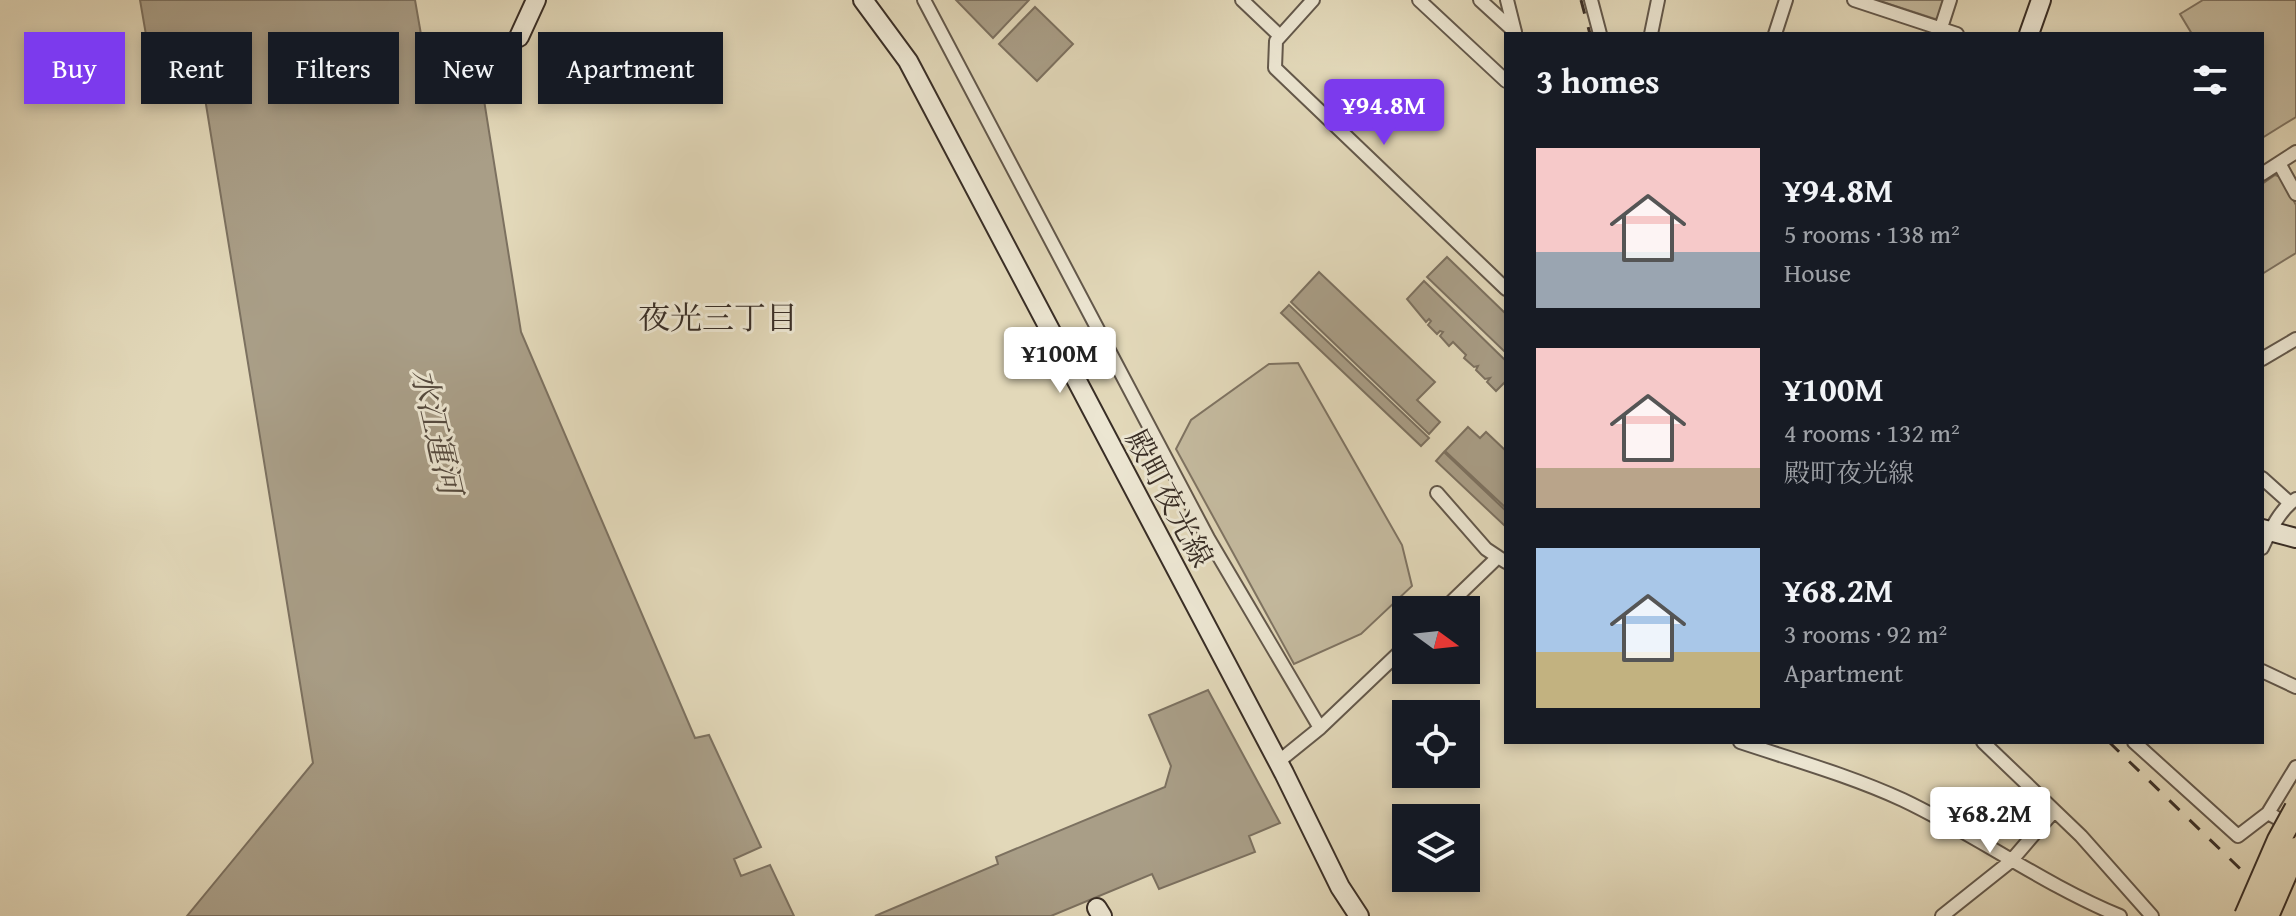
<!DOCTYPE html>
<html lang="en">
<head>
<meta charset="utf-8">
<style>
  :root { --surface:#171b24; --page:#242831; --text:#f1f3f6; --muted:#9ea1a6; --accent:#7c3aed }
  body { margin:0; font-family:"Gentium Book Plus","Noto Serif JP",serif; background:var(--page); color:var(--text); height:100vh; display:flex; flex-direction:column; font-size:30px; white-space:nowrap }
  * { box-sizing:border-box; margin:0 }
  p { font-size:26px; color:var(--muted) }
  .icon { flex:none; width:44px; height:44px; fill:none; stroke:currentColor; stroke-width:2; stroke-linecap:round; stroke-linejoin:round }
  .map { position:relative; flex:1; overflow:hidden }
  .side { position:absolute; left:1504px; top:32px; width:760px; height:712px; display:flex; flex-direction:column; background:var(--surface); border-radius:0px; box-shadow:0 4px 12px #0003 }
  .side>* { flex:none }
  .banner { position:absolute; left:24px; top:32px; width:760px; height:72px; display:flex; gap:16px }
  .needle { width:52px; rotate:105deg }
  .controls { position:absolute; left:1392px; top:596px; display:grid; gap:16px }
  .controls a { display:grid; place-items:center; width:88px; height:88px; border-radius:0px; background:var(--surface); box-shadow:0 4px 12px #0003; font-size:40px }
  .price { position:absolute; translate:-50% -68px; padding:0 18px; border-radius:8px; background:#fff; color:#222; font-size:26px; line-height:52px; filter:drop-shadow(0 2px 4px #0008) }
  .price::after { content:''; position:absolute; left:50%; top:48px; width:24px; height:18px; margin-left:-12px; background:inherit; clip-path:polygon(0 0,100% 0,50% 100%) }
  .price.active { background:var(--accent); color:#fff }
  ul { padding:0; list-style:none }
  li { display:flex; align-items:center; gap:24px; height:200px; padding:0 32px }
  li span { display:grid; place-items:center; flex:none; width:224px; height:160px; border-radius:0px; color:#555 }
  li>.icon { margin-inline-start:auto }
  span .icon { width:96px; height:96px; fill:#fffc; stroke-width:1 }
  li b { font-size:34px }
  h2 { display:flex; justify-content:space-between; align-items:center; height:96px; padding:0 32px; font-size:34px }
  .tag { padding:0 28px; border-radius:0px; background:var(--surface); box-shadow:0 4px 12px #0003; font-size:28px; line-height:72px }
  .tag.active { background:var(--accent); color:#fff }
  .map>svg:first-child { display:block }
  .green { fill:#c5bba0; stroke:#7f7463; stroke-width:2 }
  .water { fill:#a99e87; stroke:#7c7160; stroke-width:2 }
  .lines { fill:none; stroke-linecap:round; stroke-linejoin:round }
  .street-casing { stroke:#63584b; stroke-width:16 }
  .secondary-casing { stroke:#392e26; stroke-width:22 }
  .street { stroke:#ece6d2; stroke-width:12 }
  .secondary { stroke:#ece6d2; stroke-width:18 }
  .rail { stroke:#392e26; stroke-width:3; stroke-dasharray:14 14; stroke-linecap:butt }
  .highway-bridge-casing { stroke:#392e26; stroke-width:26; stroke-linecap:butt }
  .highway-bridge { stroke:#e2d8b9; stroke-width:22 }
  .labels { text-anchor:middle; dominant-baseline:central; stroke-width:6; stroke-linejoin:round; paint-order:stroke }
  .street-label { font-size:30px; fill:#392e26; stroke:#ece6d2 }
  .neighbourhood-label { font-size:32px; fill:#392e26; stroke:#ece6d2 }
  .water-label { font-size:32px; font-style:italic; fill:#554a3e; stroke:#ece6d2 }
</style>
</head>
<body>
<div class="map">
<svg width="2296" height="916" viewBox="0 0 2296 916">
  <rect width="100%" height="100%" fill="#e2d8b9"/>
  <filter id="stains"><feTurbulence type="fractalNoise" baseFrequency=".0025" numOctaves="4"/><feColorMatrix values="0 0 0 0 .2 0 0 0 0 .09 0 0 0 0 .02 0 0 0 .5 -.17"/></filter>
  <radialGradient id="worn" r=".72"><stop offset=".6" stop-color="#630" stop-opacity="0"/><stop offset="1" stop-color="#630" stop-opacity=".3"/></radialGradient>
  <!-- green -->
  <path class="green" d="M 1877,0 L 1945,0 L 1939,18 L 1935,19 Z
    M 2203,0 L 2296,0 L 2296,117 L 2262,138 L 2262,34 L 2192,34 L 2180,14 Z
    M 2275,175 L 2281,177 L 2296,205 L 2296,253 L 2262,274 L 2262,184 Z
    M 1298,363 L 1402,545 L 1412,586 L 1361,634 L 1294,664 L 1176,449 L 1191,420 L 1269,364 Z"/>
  <!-- water -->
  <path class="water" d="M 140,0 L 415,0 L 426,63 L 477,56 L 521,332 L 695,738 L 709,735 L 761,847 L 734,859 L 741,876 L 770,865 L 794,916 L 187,916 L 313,763 L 203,86 L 156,93 Z
    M 956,0 L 1029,0 L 993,38 Z
    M 1035,7 L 1073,44 L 1037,81 L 999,44 Z
    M 1447,257 L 1506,314 L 1506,353 L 1427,277 Z
    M 1319,272 L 1435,382 L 1417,400 L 1440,422 L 1429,434 L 1291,302 Z
    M 1424,281 L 1506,361 L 1506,381 L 1496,391 L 1487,382 L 1490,378 L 1485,379 L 1476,370 L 1478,366 L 1474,367 L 1464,358 L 1466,355 L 1453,342 L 1449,346 L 1440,336 L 1443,332 L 1440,331 L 1437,334 L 1428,325 L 1431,321 L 1429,319 L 1426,322 L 1407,299 Z
    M 1289,305 L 1429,438 L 1421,446 L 1281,313 Z
    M 1468,427 L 1480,438 L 1486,432 L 1506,451 L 1506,508 L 1445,451 Z
    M 1444,452 L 1506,511 L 1506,527 L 1436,461 Z
    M 1208,690 L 1280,823 L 1249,836 L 1255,852 L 1159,889 L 1152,874 L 1051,916 L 875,916 L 998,864 L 996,857 L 1165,787 L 1171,766 L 1149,715 Z"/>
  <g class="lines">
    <defs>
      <path id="street" d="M 924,0 L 1208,538 L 1320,728
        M 1242,0 L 1280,36
        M 1313,0 L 1276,41 L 1275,68 L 1506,289
        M 1419,0 L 1506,81
        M 1480,0 L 1515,32
        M 1507,0 L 1515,32
        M 1591,0 L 1600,34
        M 1854,0 L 1957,34
        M 1651,34 L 1658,0
        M 1775,34 L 1786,0
        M 1939,34 L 1950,0
        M 2279,163 L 2296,194
        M 2262,174 L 2296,152
        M 2262,359 L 2296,339
        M 2262,478 L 2290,503
        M 1437,493 L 1486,549 L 1498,557
        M 2262,548 C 2270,531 2280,509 2296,499
        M 1443,610 L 1498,557 L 1506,562
        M 2262,671 L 2296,687
        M 1740,742 C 1794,760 1851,776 1903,800 C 1977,835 2044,885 2120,916
        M 1983,742 L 2081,836 L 2152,916
        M 2134,742 L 2238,836 L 2268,813 L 2291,826
        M 1278,762 L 1320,728 L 1406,646
        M 2268,813 L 2296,767
        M 1942,916 L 2011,861 L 2054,811"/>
      <path id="secondary" d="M 863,0 L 908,61 L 1284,773 L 1340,887 L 1359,916
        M 2029,34 L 2041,0
        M 519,37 L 536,0
        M 2262,529 L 2296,538
        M 1097,908 L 1102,916"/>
    </defs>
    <!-- street casing -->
    <use href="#street" class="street-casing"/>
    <!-- secondary casing -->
    <use href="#secondary" class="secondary-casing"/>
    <!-- street -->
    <use href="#street" class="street"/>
    <!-- secondary -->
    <use href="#secondary" class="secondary"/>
    <!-- rail -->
    <path class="rail" d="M 1581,0 L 1590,34
      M 2109,742 L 2289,916"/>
    <defs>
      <path id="highway-bridge" d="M 2246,916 L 2279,840 L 2296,809
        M 2267,916 L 2296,849"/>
    </defs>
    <!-- highway-bridge casing -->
    <use href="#highway-bridge" class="highway-bridge-casing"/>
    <!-- highway-bridge -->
    <use href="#highway-bridge" class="highway-bridge"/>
  </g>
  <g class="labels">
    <!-- street labels -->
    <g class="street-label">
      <text transform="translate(1170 498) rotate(62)">殿町夜光線</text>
    </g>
    <!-- neighbourhood labels -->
    <g class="neighbourhood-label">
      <text x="718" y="317">夜光三丁目</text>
    </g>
    <!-- water labels -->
    <g class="water-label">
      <text transform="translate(437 431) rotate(77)">水江運河</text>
    </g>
  </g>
  <rect width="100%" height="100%" filter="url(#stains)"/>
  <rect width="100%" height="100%" fill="url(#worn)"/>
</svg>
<div class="controls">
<a><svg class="needle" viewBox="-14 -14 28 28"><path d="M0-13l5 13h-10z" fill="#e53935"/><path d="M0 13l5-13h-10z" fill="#9ea1a6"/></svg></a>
<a><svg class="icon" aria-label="locate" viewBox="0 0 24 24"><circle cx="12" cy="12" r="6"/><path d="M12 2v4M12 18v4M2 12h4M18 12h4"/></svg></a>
<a><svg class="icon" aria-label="layers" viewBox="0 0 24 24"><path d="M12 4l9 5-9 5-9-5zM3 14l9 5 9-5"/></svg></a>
</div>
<b class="price active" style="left:1384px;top:147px">¥94.8M</b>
<b class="price" style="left:1060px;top:395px">¥100M</b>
<b class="price" style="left:1990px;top:855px">¥68.2M</b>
<div class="banner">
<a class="tag active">Buy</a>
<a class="tag">Rent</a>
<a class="tag">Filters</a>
<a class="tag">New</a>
<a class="tag">Apartment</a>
</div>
<section class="side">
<h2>3 homes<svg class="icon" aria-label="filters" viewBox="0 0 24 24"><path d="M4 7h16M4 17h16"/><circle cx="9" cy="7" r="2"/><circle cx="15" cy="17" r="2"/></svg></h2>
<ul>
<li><span style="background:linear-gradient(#f6c9c9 65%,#9aa5b1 0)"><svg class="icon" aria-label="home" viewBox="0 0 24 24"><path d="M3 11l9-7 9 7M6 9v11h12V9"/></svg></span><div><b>¥94.8M</b><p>5 rooms · 138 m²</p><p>House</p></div></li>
<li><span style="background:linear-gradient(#f6c9c9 75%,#b9a48a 0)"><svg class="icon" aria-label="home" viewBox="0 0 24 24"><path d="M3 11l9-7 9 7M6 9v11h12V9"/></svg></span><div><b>¥100M</b><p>4 rooms · 132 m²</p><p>殿町夜光線</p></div></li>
<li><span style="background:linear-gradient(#a9c7e8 65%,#c2b280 0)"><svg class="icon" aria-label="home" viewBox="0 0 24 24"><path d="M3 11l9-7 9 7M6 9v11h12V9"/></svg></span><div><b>¥68.2M</b><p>3 rooms · 92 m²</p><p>Apartment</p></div></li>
</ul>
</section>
</div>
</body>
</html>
